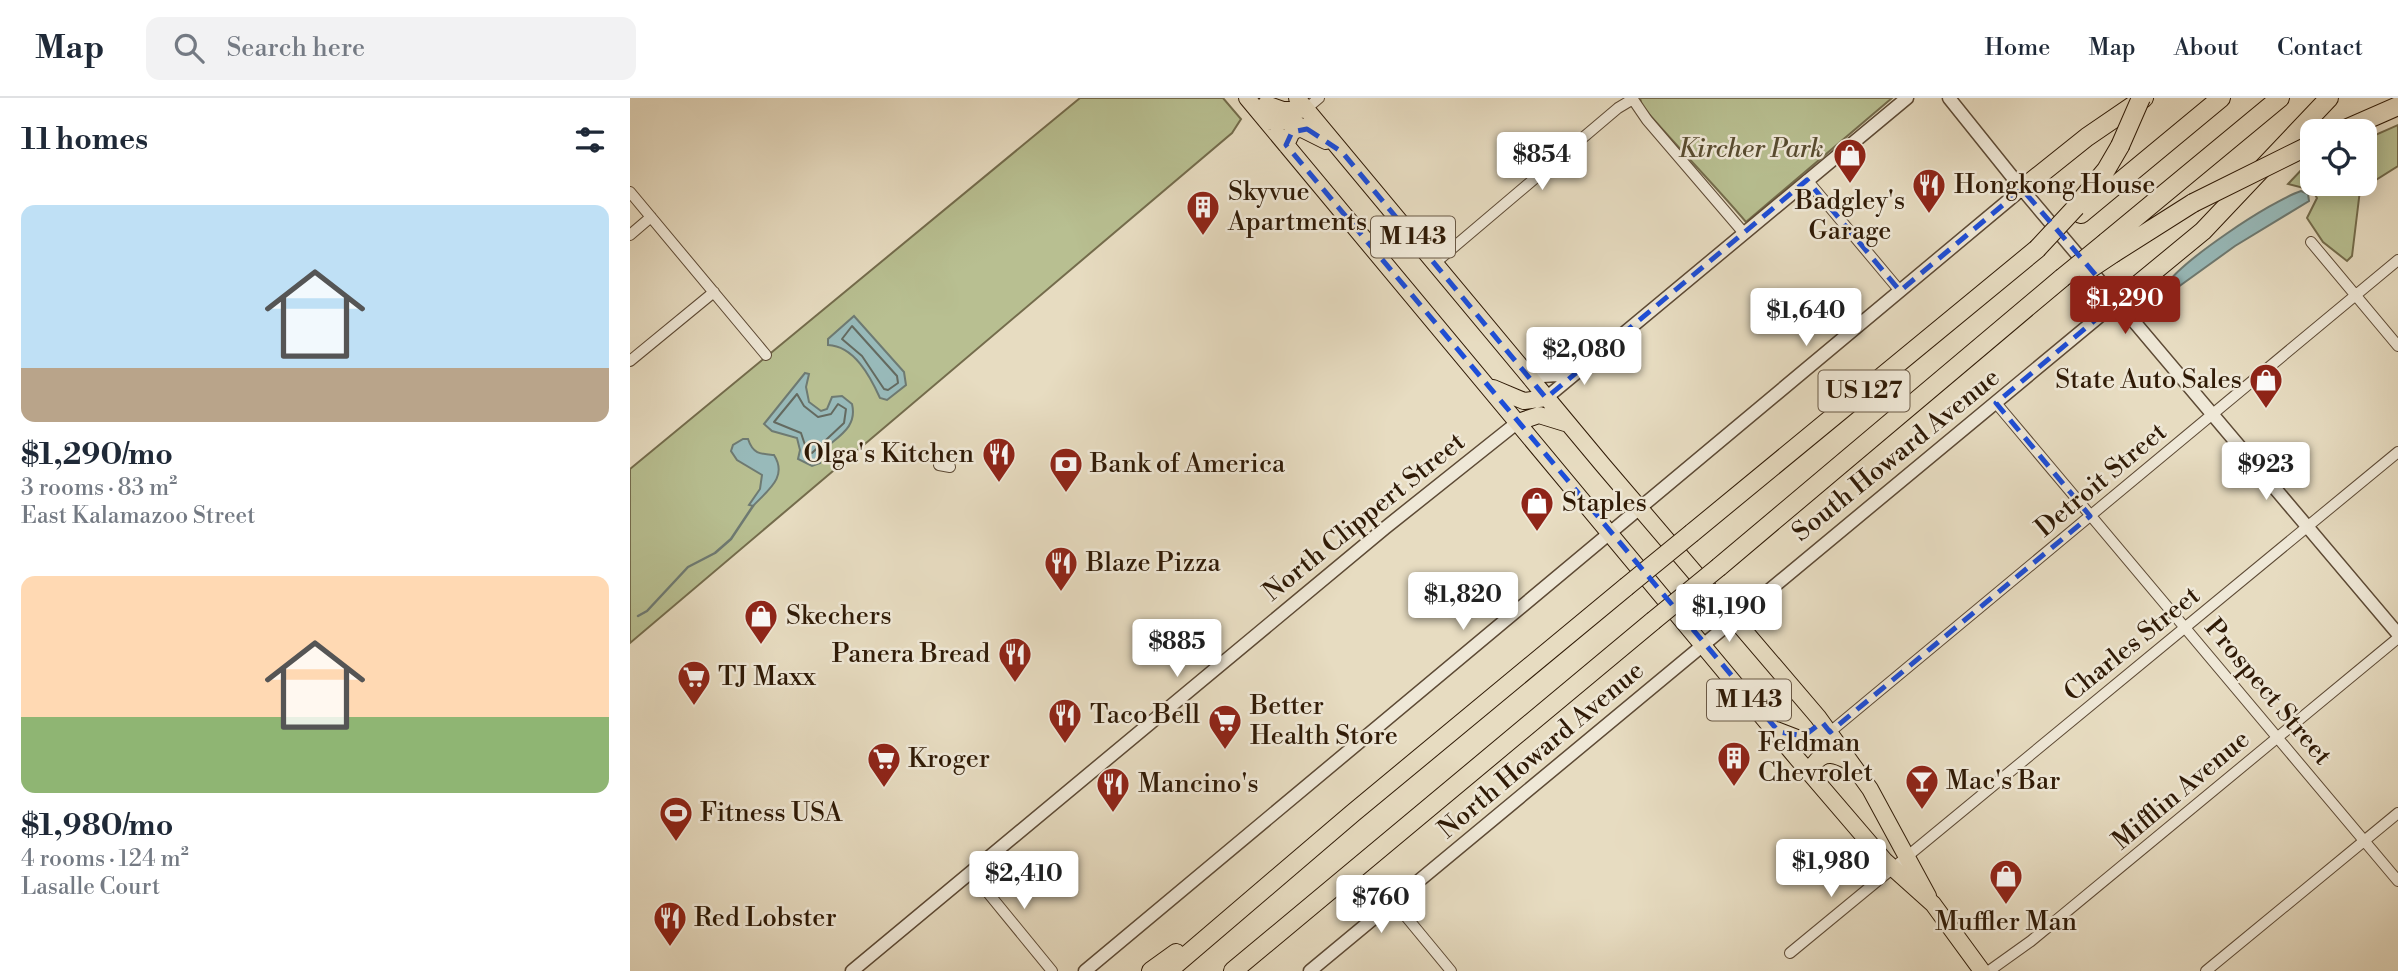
<!DOCTYPE html>
<html lang="en">
<head>
<meta charset="utf-8">
<style>
  :root { --surface:#fff; --page:#f2f2f3; --text:#1f2937; --muted:#747a83; --line:#e0e1e3; --accent:#8f2418 }
  body { margin:0; font-family:"Libre Bodoni",serif; background:var(--page); color:var(--text); height:100vh; display:flex; flex-direction:column; font-size:26px; white-space:nowrap }
  * { box-sizing:border-box; margin:0 }
  p { font-size:23px; color:var(--muted) }
  .icon { flex:none; width:38px; height:38px; fill:none; stroke:currentColor; stroke-width:2; stroke-linecap:round; stroke-linejoin:round }
  .map { position:relative; flex:1; overflow:hidden }
  .panel { display:flex; flex-direction:column; background:var(--surface); width:630px }
  .panel>* { flex:none }
  .controls { position:absolute; left:1670px; top:21px; display:grid; gap:14px }
  .controls a { display:grid; place-items:center; width:77px; height:77px; border-radius:14px; background:var(--surface); box-shadow:0 4px 18px #0003; font-size:35px }
  .price { position:absolute; translate:-50% -60px; padding:0 16px; border-radius:7px; background:#fff; color:#222; font-size:23px; line-height:46px; filter:drop-shadow(0 2px 4px #0008) }
  .price::after { content:''; position:absolute; left:50%; top:42px; width:21px; height:16px; margin-left:-10px; background:inherit; clip-path:polygon(0 0,100% 0,50% 100%) }
  .price.on { background:var(--accent); color:#fff }
  ul { padding:0; list-style:none }
  li { display:grid; align-content:center; gap:14px; height:371px; padding:0 21px }
  li span { display:grid; place-items:center; height:217px; border-radius:14px; color:#555 }
  li>.icon { margin-inline-start:auto }
  span .icon { width:126px; height:126px; fill:#fffc; stroke-width:1 }
  li b { font-size:30px }
  h2 { display:flex; justify-content:space-between; align-items:center; height:84px; padding:0 21px; font-size:30px }
  header { display:flex; align-items:center; gap:42px; box-sizing:border-box; height:98px; padding:0 35px; background:var(--surface); border-bottom:2px solid var(--line) }
  header strong { font-size:33px }
  nav { display:flex; gap:38px; margin-inline-start:auto; font-size:24px }
  .search { width:490px; height:63px; background:var(--page); display:flex; align-items:center; gap:18px; box-sizing:border-box; padding:0 24px; border-radius:14px; color:var(--muted); font-size:26px }
  main { display:flex; flex:1; min-height:0 }
  .map>svg:first-child { display:block }
  .green { fill:#b8bf91; stroke:#746c4c; stroke-width:2 }
  .water { fill:#98baba; stroke:#6e7a72; stroke-width:2 }
  .lines { fill:none; stroke-linecap:round; stroke-linejoin:round }
  .shore { stroke:#646a60; stroke-width:2 }
  .stream { stroke:#6e7a72; stroke-width:2.5 }
  .minor-casing { stroke:#5d4a35; stroke-width:12 }
  .tertiary-casing { stroke:#5d4a35; stroke-width:15 }
  .primary-casing { stroke:#2f1a06; stroke-width:18 }
  .motorway-casing { stroke:#2f1a06; stroke-width:20 }
  .minor { stroke:#efe8d7; stroke-width:10 }
  .tertiary { stroke:#efe8d7; stroke-width:12 }
  .primary { stroke:#e7dcc1; stroke-width:16 }
  .motorway { stroke:#e7dcc1; stroke-width:18 }
  .motorway-bridge-casing { stroke:#2f1a06; stroke-width:20; stroke-linecap:butt }
  .motorway-bridge { stroke:#e7dcc1; stroke-width:18 }
  .marked { fill:none; stroke:#1d4ed8; stroke-width:5; stroke-dasharray:14 9; stroke-linejoin:round }
  .labels { text-anchor:middle; dominant-baseline:central; stroke-width:5; stroke-linejoin:round; paint-order:stroke }
  .shield { fill:#efe8d7; stroke:#695845; stroke-width:2 }
  .shield-label { font-size:24px; font-weight:bold; fill:#2f1a06 }
  .park-label { font-size:26px; font-style:italic; fill:#584c30; stroke:#efe8d7 }
  .poi-label { font-size:26px; fill:#2f1a06; stroke:#efe8d7; text-anchor:start }
  .street-label { font-size:26px; fill:#2f1a06; stroke:#efe8d7 }
</style>
</head>
<body>
<header>
<strong>Map</strong>
<div class="search"><svg class="icon" aria-label="search" viewBox="0 0 24 24"><circle cx="10" cy="10" r="6"/><path d="M15 15l6 6"/></svg>Search here</div>
<nav><a>Home</a><a>Map</a><a>About</a><a>Contact</a></nav>
</header>
<main>
<section class="panel">
<h2>11 homes<svg class="icon" aria-label="filters" viewBox="0 0 24 24"><path d="M4 7h16M4 17h16"/><circle cx="9" cy="7" r="2"/><circle cx="15" cy="17" r="2"/></svg></h2>
<ul>
<li><span style="background:linear-gradient(#bfe0f5 75%,#b9a48a 0)"><svg class="icon" aria-label="home" viewBox="0 0 24 24"><path d="M3 11l9-7 9 7M6 9v11h12V9"/></svg></span><div><b>$1,290/mo</b><p>3 rooms · 83 m²</p><p>East Kalamazoo Street</p></div></li>
<li><span style="background:linear-gradient(#ffd9b3 65%,#8fb573 0)"><svg class="icon" aria-label="home" viewBox="0 0 24 24"><path d="M3 11l9-7 9 7M6 9v11h12V9"/></svg></span><div><b>$1,980/mo</b><p>4 rooms · 124 m²</p><p>Lasalle Court</p></div></li>
</ul>
</section>
<div class="map">
<svg width="1768" height="873" viewBox="0 0 1768 873">
  <rect width="100%" height="100%" fill="#e7dcc1"/>
  <filter id="stains"><feTurbulence type="fractalNoise" baseFrequency=".00286" numOctaves="4"/><feColorMatrix values="0 0 0 0 .2 0 0 0 0 .09 0 0 0 0 .02 0 0 0 .5 -.17"/></filter>
  <radialGradient id="worn" r=".72"><stop offset=".6" stop-color="#630" stop-opacity="0"/><stop offset="1" stop-color="#630" stop-opacity=".3"/></radialGradient>
  <!-- green -->
  <path class="green" d="M 450,0 L 593,0 L 611,21 L 602,35 L 0,545 L 0,371 Z
    M 1010,0 L 1262,0 L 1116,124 C 1082,84 1046,48 1012,8 Z
    M 1768,27 L 1768,68 L 1730,92 L 1722,158 L 1717,163 L 1693,144 L 1677,120 L 1687,100 L 1682,92 L 1658,86 L 1674,69 L 1682,65 L 1682,86 L 1734,86 L 1734,42 Z"/>
  <!-- water -->
  <path class="water" d="M 1671,93 L 1678,96 L 1679,103 L 1605,148 L 1544,192 L 1534,190 C 1549,164 1641,103 1671,93 Z
    M 224,218 L 274,274 L 276,287 L 257,302 L 250,300 C 240,278 224,248 198,247 L 198,241 Z
    M 175,275 L 179,276 L 176,289 L 179,304 L 191,313 L 197,311 L 202,299 L 212,298 L 222,306 C 228,331 206,339 190,355 L 190,365 L 182,368 L 168,361 L 170,352 L 167,340 L 142,333 L 134,326 Z
    M 113,341 L 118,341 C 123,356 130,356 144,357 C 158,379 138,392 123,408 L 119,407 L 130,391 L 132,377 L 107,362 L 101,353 L 103,347 Z"/>
  <g class="lines">
    <!-- shore -->
    <path class="shore" d="M 222,228 L 267,278 L 268,285 L 258,292 L 254,291 L 232,258 L 212,241 Z
      M 167,296 L 174,308 L 188,319 L 201,316 L 208,306 L 216,311 L 214,325 L 182,355 L 177,353 L 171,335 L 144,324 Z"/>
    <!-- stream -->
    <path class="stream" d="M 8,518 L 17,513 L 58,469 L 85,455 L 101,441 L 123,408"/>
    <defs>
      <path id="minor" d="M 1002,0 L 1017,22 L 1113,134
        M 676,11 L 689,0
        M 1177,82 L 1270,193
        M 0,94 L 136,257
        M 0,137 L 21,119
        M 1681,144 L 1768,248
        M 805,165 L 988,10 L 1003,1
        M 0,263 L 84,194
        M 1366,305 L 1768,783
        M 309,367 L 320,369
        M 1200,634 L 1768,162
        M 341,774 L 422,873
        M 764,804 L 821,873
        M 1160,855 L 1768,354
        M 1359,873 L 1401,843 L 1768,540
        M 1576,873 L 1768,715"/>
      <path id="tertiary" d="M 1319,0 L 1392,91 L 1768,536
        M 898,279 L 927,277 L 946,269
        M 916,300 L 1277,0
        M 222,873 L 755,430 L 888,324
        M 455,873 L 1392,91
        M 680,873 L 1488,203"/>
      <path id="primary" d="M 617,0 L 1165,658 L 1255,763 L 1303,806 L 1352,873
        M 667,0 L 972,366 L 1188,619 L 1240,691 L 1298,798
        M 636,6 L 653,12 L 671,12
        M 637,24 L 659,23 L 677,31
        M 656,47 L 662,34 L 670,30 L 696,43
        M 863,290 L 894,303 L 916,300
        M 888,324 L 909,317 L 935,325
        M 1146,632 L 1172,642 L 1200,634
        M 1183,678 L 1184,666 C 1194,652 1207,657 1220,664"/>
      <path id="motorway" d="M 1711,33 L 1768,8
        M 1392,91 L 1457,39 L 1514,0
        M 1447,107 L 1476,72 L 1490,48
        M 1451,116 L 1591,0
        M 1476,144 L 1650,0
        M 1484,155 L 1563,105
        M 1488,203 L 1573,133 L 1699,0
        M 1062,435 L 1407,151
        M 1089,469 L 1432,180
        M 521,873 L 546,855
        M 538,873 L 723,715 L 996,489
        M 603,873 L 1023,523"/>
    </defs>
    <!-- minor casing -->
    <use href="#minor" class="minor-casing"/>
    <!-- tertiary casing -->
    <use href="#tertiary" class="tertiary-casing"/>
    <!-- primary casing -->
    <use href="#primary" class="primary-casing"/>
    <!-- motorway casing -->
    <use href="#motorway" class="motorway-casing"/>
    <!-- minor -->
    <use href="#minor" class="minor"/>
    <!-- tertiary -->
    <use href="#tertiary" class="tertiary"/>
    <!-- primary -->
    <use href="#primary" class="primary"/>
    <!-- motorway -->
    <use href="#motorway" class="motorway"/>
    <defs>
      <path id="motorway-bridge" d="M 1490,48 L 1511,0
        M 1563,105 L 1678,48
        M 1407,151 L 1446,109
        M 1457,173 L 1484,155
        M 1432,180 L 1476,144
        M 996,489 L 1062,435
        M 1023,523 L 1089,469"/>
    </defs>
    <!-- motorway-bridge casing -->
    <use href="#motorway-bridge" class="motorway-bridge-casing"/>
    <!-- motorway-bridge -->
    <use href="#motorway-bridge" class="motorway-bridge"/>
  </g>
  <!-- marked area -->
  <path class="marked" d="M 677,31 L 712,54 L 916,300 L 1177,82 L 1270,193 L 1392,91 L 1488,203 L 1366,305 L 1460,418 L 1200,634 L 1192,624 L 1174,638 L 1149,634 L 656,47 L 662,34 Z"/>
  <!-- icons -->
  <defs>
    <symbol id="shop-pin" viewBox="-11 -11 22 30"><path d="M0 17L-7.5 6A9.5 9.5 0 1 1 7.5 6Z" fill="#8f2418" stroke="#efe8d7"/><path d="M-5-2.5h2.3a2.7 3.5 0 0 1 5.4 0H5L5.5 6h-11ZM-1.5-2.5h3a1.5 2.3 0 0 0-3 0Z" fill="#fff"/></symbol>
    <symbol id="restaurant-pin" viewBox="-11 -11 22 30"><path d="M0 17L-7.5 6A9.5 9.5 0 1 1 7.5 6Z" fill="#8f2418" stroke="#efe8d7"/><path d="M-5-6h1v4h1v-4h1v4h1v-4h1v5L-1.5 .5V6h-2V.5L-5-1ZM5-6V6H3V1.5H1.5Q1.5-4 5-6Z" fill="#fff"/></symbol>
    <symbol id="building-pin" viewBox="-11 -11 22 30"><path d="M0 17L-7.5 6A9.5 9.5 0 1 1 7.5 6Z" fill="#8f2418" stroke="#efe8d7"/><path d="M-4-6H4V6H1V3H-1V6H-4ZM-2.5-4.3h1.7v1.8h-1.7ZM.8-4.3h1.7v1.8H.8ZM-2.5-1h1.7V.8h-1.7ZM.8-1h1.7V.8H.8Z" fill="#fff"/></symbol>
    <symbol id="bank-pin" viewBox="-11 -11 22 30"><path d="M0 17L-7.5 6A9.5 9.5 0 1 1 7.5 6Z" fill="#8f2418" stroke="#efe8d7"/><path d="M-6-4H6V4H-6ZM0-2.3a2.3 2.3 0 1 0 0 4.6a2.3 2.3 0 1 0 0-4.6Z" fill="#fff"/></symbol>
    <symbol id="supermarket-pin" viewBox="-11 -11 22 30"><path d="M0 17L-7.5 6A9.5 9.5 0 1 1 7.5 6Z" fill="#8f2418" stroke="#efe8d7"/><path d="M-6-5.5h2.5l.6 2H6L4.5 2H-2.5L-4.4-4H-6ZM-1.5 3.2a1.3 1.3 0 1 0 .1 0ZM3 3.2a1.3 1.3 0 1 0 .1 0Z" fill="#fff"/></symbol>
    <symbol id="bar-pin" viewBox="-11 -11 22 30"><path d="M0 17L-7.5 6A9.5 9.5 0 1 1 7.5 6Z" fill="#8f2418" stroke="#efe8d7"/><path d="M-6-5H6L.8 .8V4.5H3.5V6h-7V4.5H-.8V.8Z" fill="#fff"/></symbol>
    <symbol id="stadium-pin" viewBox="-11 -11 22 30"><path d="M0 17L-7.5 6A9.5 9.5 0 1 1 7.5 6Z" fill="#8f2418" stroke="#efe8d7"/><path d="M0-5a6.5 5 0 1 0 0 10a6.5 5 0 1 0 0-10ZM-3.5-1.8h7v3.6h-7Z" fill="#fff"/></symbol>
  </defs>
  <g fill-rule="evenodd">
    <use href="#shop-pin" x="1201" y="38" width="38" height="52"/>
    <use href="#restaurant-pin" x="1280" y="68" width="38" height="52"/>
    <use href="#building-pin" x="554" y="90" width="38" height="52"/>
    <use href="#shop-pin" x="1617" y="263" width="38" height="52"/>
    <use href="#restaurant-pin" x="350" y="337" width="38" height="52"/>
    <use href="#bank-pin" x="417" y="347" width="38" height="52"/>
    <use href="#shop-pin" x="888" y="386" width="38" height="52"/>
    <use href="#restaurant-pin" x="412" y="446" width="38" height="52"/>
    <use href="#shop-pin" x="112" y="499" width="38" height="52"/>
    <use href="#restaurant-pin" x="366" y="537" width="38" height="52"/>
    <use href="#supermarket-pin" x="45" y="560" width="38" height="52"/>
    <use href="#restaurant-pin" x="416" y="598" width="38" height="52"/>
    <use href="#supermarket-pin" x="576" y="604" width="38" height="52"/>
    <use href="#building-pin" x="1085" y="641" width="38" height="52"/>
    <use href="#supermarket-pin" x="235" y="642" width="38" height="52"/>
    <use href="#bar-pin" x="1273" y="664" width="38" height="52"/>
    <use href="#restaurant-pin" x="464" y="667" width="38" height="52"/>
    <use href="#stadium-pin" x="27" y="696" width="38" height="52"/>
    <use href="#shop-pin" x="1357" y="759" width="38" height="52"/>
    <use href="#restaurant-pin" x="21" y="801" width="38" height="52"/>
  </g>
  <g class="labels">
    <!-- shield labels -->
    <g class="shield">
      <rect x="741" y="118.5" width="84" height="41" rx="5"/>
      <rect x="1188.5" y="272.5" width="91" height="41" rx="5"/>
      <rect x="1077" y="581.5" width="84" height="41" rx="5"/>
    </g>
    <g class="shield-label">
      <text x="783" y="139">M 143</text>
      <text x="1234" y="293">US 127</text>
      <text x="1119" y="602">M 143</text>
    </g>
    <!-- park labels -->
    <g class="park-label">
      <text x="1121" y="51">Kircher Park</text>
    </g>
    <!-- poi labels -->
    <g class="poi-label">
      <text x="1324" y="87">Hongkong House</text>
      <text x="598" y="94">Skyvue<tspan x="598" dy="30">Apartments</tspan></text>
      <text x="1220" y="103" text-anchor="middle">Badgley's<tspan x="1220" dy="30">Garage</tspan></text>
      <text x="1612" y="282" text-anchor="end">State Auto Sales</text>
      <text x="344" y="356" text-anchor="end">Olga's Kitchen</text>
      <text x="460" y="366">Bank of America</text>
      <text x="932" y="405">Staples</text>
      <text x="456" y="465">Blaze Pizza</text>
      <text x="156" y="518">Skechers</text>
      <text x="360" y="556" text-anchor="end">Panera Bread</text>
      <text x="88" y="579">TJ Maxx</text>
      <text x="620" y="608">Better<tspan x="620" dy="30">Health Store</tspan></text>
      <text x="460" y="617">Taco Bell</text>
      <text x="1128" y="645">Feldman<tspan x="1128" dy="30">Chevrolet</tspan></text>
      <text x="278" y="661">Kroger</text>
      <text x="1316" y="683">Mac's Bar</text>
      <text x="508" y="686">Mancino's</text>
      <text x="70" y="715">Fitness USA</text>
      <text x="64" y="820">Red Lobster</text>
      <text x="1376" y="824" text-anchor="middle">Muffler Man</text>
    </g>
    <!-- street labels -->
    <g class="street-label">
      <text transform="translate(1266 357) rotate(-39)">South Howard Avenue</text>
      <text transform="translate(1471 382) rotate(-40)">Detroit Street</text>
      <text transform="translate(734 419) rotate(-39)">North Clippert Street</text>
      <text transform="translate(1502 546) rotate(-39)">Charles Street</text>
      <text transform="translate(1638 594) rotate(50)">Prospect Street</text>
      <text transform="translate(911 652) rotate(-40)">North Howard Avenue</text>
      <text transform="translate(1551 692) rotate(-40)">Mifflin Avenue</text>
    </g>
  </g>
  <rect width="100%" height="100%" filter="url(#stains)"/>
  <rect width="100%" height="100%" fill="url(#worn)"/>
</svg>
<div class="controls">
<a><svg class="icon" aria-label="locate" viewBox="0 0 24 24"><circle cx="12" cy="12" r="6"/><path d="M12 2v4M12 18v4M2 12h4M18 12h4"/></svg></a>
</div>
<b class="price" style="left:912px;top:94px">$854</b>
<b class="price on" style="left:1495px;top:238px">$1,290</b>
<b class="price" style="left:1176px;top:250px">$1,640</b>
<b class="price" style="left:954px;top:289px">$2,080</b>
<b class="price" style="left:1636px;top:404px">$923</b>
<b class="price" style="left:833px;top:534px">$1,820</b>
<b class="price" style="left:1099px;top:546px">$1,190</b>
<b class="price" style="left:547px;top:581px">$885</b>
<b class="price" style="left:1201px;top:801px">$1,980</b>
<b class="price" style="left:394px;top:813px">$2,410</b>
<b class="price" style="left:751px;top:837px">$760</b>
</div>
</main>
</body>
</html>
